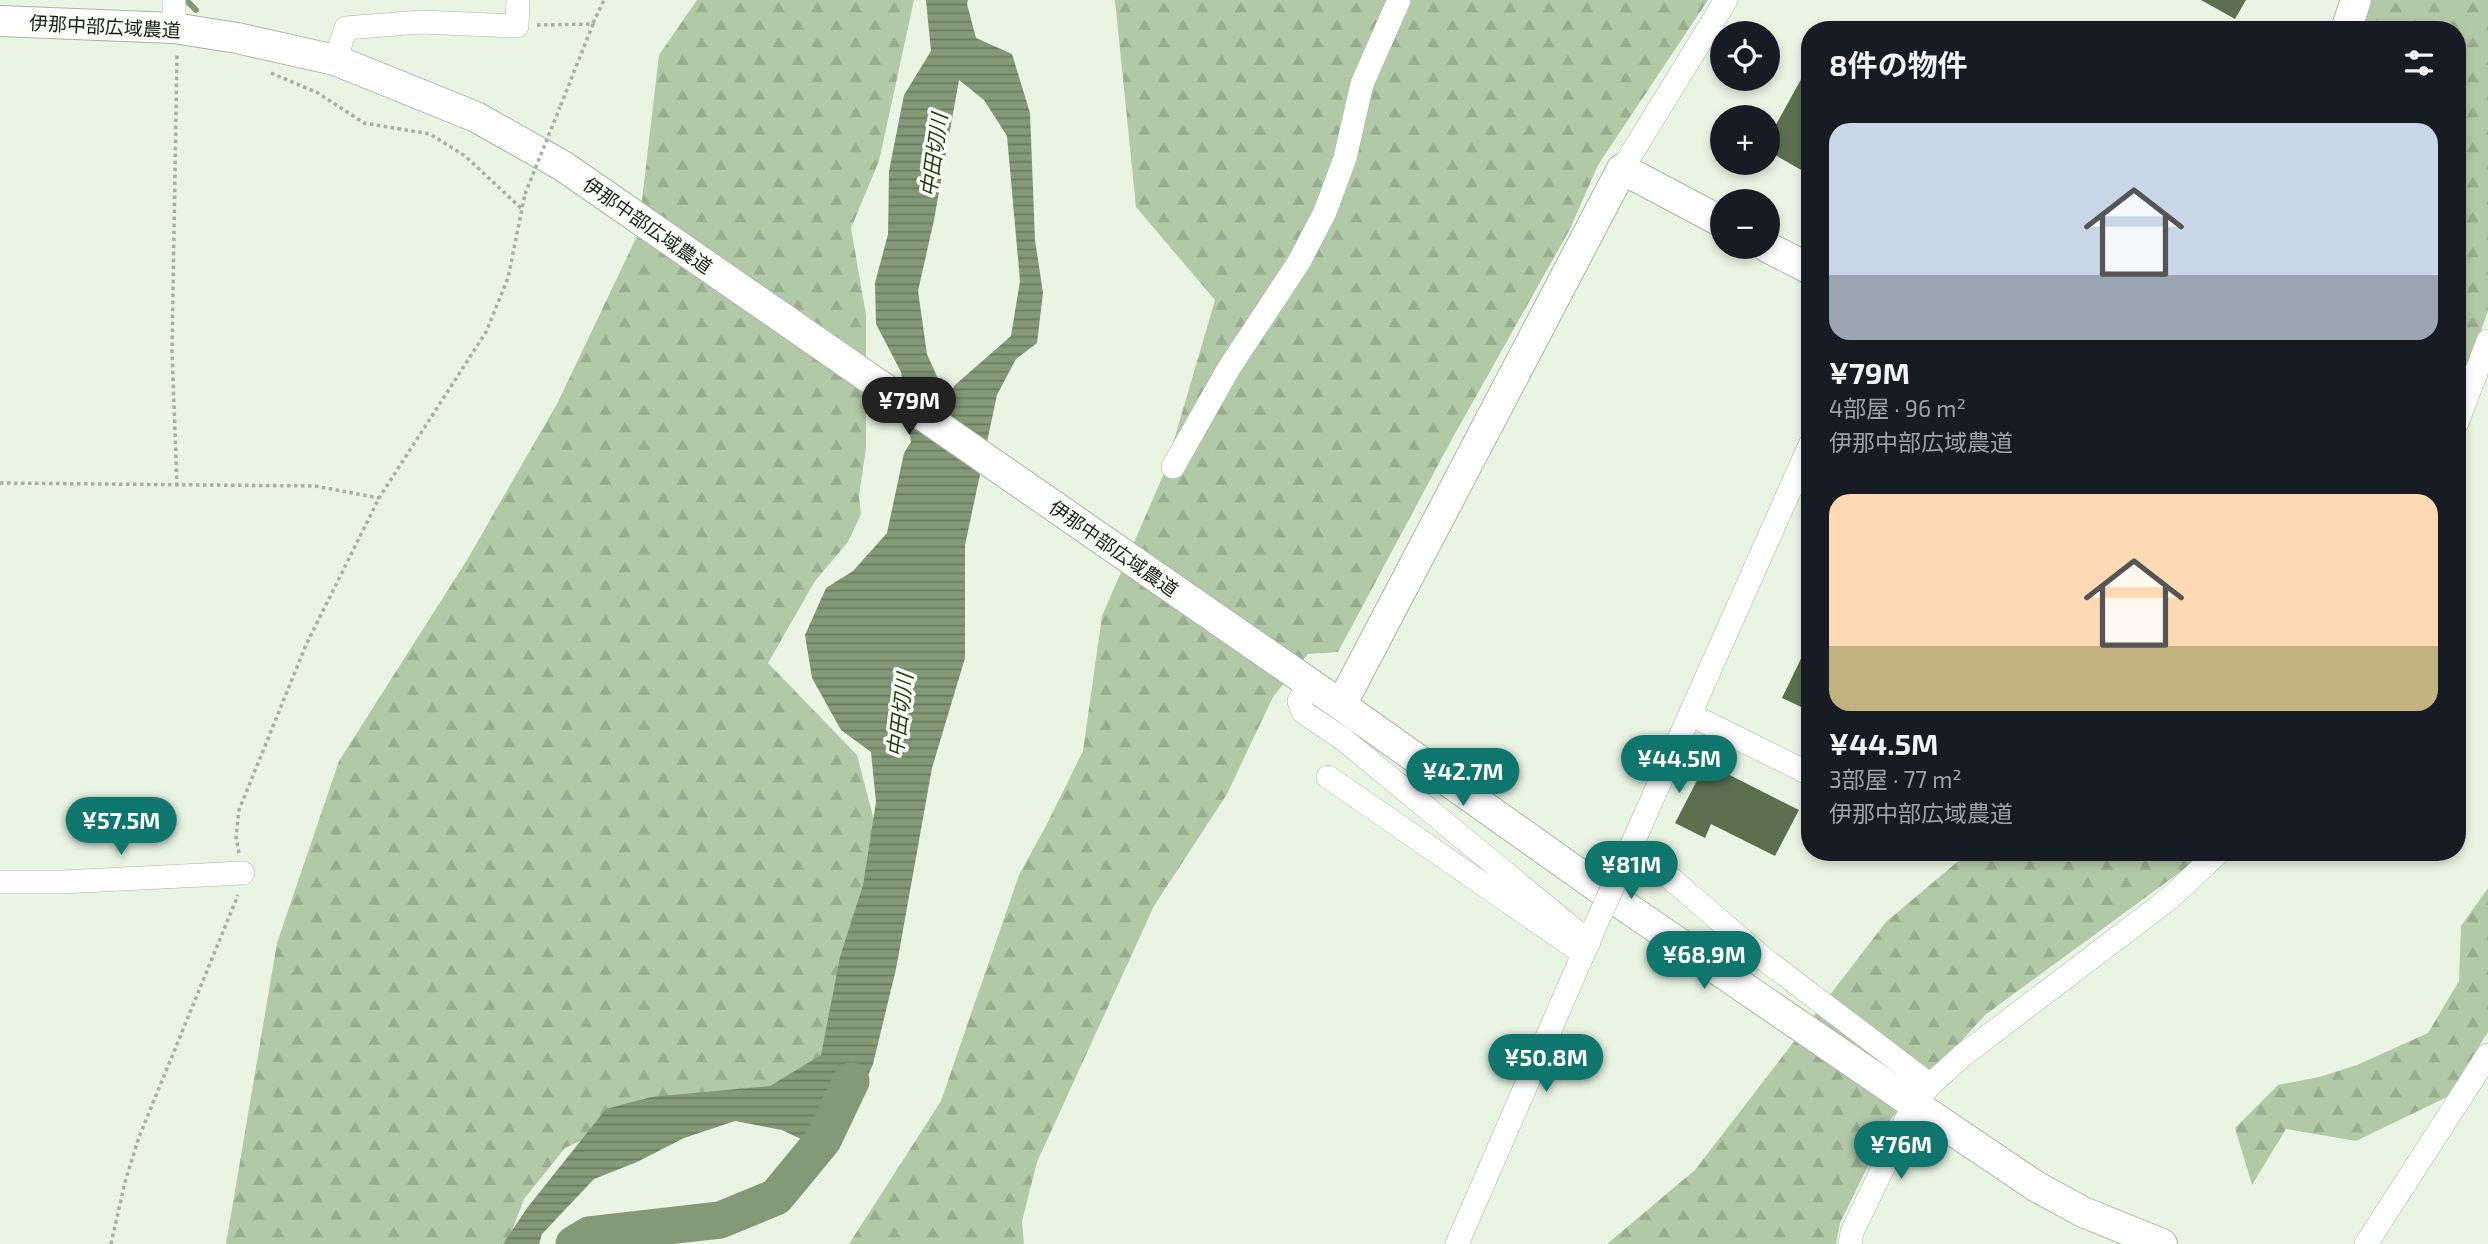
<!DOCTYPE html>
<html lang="ja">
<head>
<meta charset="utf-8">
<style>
  :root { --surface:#171b24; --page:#242831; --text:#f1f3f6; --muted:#9ea1a6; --accent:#0f766e }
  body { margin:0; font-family:"Exo 2","Noto Sans JP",sans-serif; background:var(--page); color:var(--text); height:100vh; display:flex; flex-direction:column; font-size:26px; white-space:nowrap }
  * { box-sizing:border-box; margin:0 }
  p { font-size:23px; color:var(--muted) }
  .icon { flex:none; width:38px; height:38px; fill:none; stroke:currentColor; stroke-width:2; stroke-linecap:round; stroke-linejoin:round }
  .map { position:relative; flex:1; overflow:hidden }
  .side { position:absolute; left:1801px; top:21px; width:665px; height:840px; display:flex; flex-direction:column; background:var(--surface); border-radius:28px; box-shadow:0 4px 10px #0003 }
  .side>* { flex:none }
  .controls { position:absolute; left:1710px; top:21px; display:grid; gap:14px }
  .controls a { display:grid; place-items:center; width:70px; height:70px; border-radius:50%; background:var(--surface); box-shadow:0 4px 10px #0003; font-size:35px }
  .price { position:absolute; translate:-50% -60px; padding:0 16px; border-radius:24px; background:var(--accent); color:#fff; font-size:23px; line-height:46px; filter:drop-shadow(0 2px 4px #0008) }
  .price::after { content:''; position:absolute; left:50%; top:42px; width:21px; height:16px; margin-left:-10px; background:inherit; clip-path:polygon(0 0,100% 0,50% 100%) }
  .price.on { background:#222; color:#fff }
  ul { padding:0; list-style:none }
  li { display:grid; align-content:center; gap:14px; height:371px; padding:0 28px }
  li span { display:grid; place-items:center; height:217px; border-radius:21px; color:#555 }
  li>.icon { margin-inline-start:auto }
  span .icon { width:126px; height:126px; fill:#fffc; stroke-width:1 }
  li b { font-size:30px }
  h2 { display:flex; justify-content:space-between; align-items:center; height:84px; padding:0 28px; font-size:30px }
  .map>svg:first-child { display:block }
  .forest { fill:url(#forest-firs) }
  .water { fill:url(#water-rules); fill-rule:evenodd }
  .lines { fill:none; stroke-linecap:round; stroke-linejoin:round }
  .stream { stroke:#849978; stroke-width:6 }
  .river { stroke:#849978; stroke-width:37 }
  .building { fill:#5c7051 }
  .minor-casing { stroke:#aab4a5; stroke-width:24 }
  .tertiary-casing { stroke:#aab4a5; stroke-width:32 }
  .path { stroke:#a7b0a2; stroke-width:3.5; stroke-dasharray:3.5 3.5; stroke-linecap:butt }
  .minor { stroke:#fff; stroke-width:23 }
  .tertiary { stroke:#fff; stroke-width:30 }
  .minor-bridge-casing { stroke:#aab4a5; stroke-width:24; stroke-linecap:butt }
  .path-bridge { stroke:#a7b0a2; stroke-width:3.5; stroke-dasharray:3.5 3.5; stroke-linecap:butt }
  .minor-bridge { stroke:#fff; stroke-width:23 }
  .labels { text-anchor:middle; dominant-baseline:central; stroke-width:7; stroke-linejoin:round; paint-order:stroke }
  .street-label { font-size:19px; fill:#1b1f19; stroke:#fafff8 }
  .water-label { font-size:21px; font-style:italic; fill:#1f3c09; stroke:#fafff8 }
</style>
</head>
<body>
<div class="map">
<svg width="2488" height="1244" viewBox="0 0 2488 1244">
  <defs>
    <pattern id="forest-firs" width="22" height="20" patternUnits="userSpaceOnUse" patternTransform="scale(1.75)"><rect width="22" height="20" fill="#b2c9a7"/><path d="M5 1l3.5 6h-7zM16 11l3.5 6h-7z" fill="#98ac8f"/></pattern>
    <pattern id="water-rules" width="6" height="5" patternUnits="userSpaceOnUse" patternTransform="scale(1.75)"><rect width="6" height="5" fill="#849978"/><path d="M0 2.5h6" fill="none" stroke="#6b7c62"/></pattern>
  </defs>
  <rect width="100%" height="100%" fill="#e9f4e3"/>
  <!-- forest -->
  <path class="forest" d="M 697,0 L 914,0 L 879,161 L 851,228 L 866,315 L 866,447 L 859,497 L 861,514 L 848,542 L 815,581 L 768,663 L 857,755 L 883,855 L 833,1066 L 770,1111 L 627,1119 L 565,1148 L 524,1199 L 507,1244 L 226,1244 L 277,943 L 339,761 L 467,560 L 558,402 L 638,234 L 659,55 Z
    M 1115,0 L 1708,0 L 1598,165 L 1570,229 L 1452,439 L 1338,652 L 1308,654 L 1273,697 L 1227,794 L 1154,906 L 1037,1162 L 1022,1221 L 1024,1244 L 849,1244 L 941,1101 L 1019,875 L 1048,822 L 1083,751 L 1102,616 L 1165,471 L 1215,300 L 1136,207 Z
    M 2368,0 L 2488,0 L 2488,311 L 2457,397 L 2457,30 L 2359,30 Z
    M 1969,852 L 2201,852 L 2187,867 L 1985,1015 L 1891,1119 L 1840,1223 L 1836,1244 L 1607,1244 L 1695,1170 L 1886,922 Z
    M 2488,888 L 2488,1032 L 2447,1097 L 2356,1141 L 2286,1129 L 2252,1185 L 2235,1128 L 2278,1085 L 2319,1077 L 2357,1065 L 2428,1033 L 2459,981 L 2461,926 Z"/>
  <!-- water -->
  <path class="water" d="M 926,0 L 968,0 L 967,4 L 976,38 L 1012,54 L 1030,113 L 1035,240 L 1043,293 L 1037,343 L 1016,359 L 997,395 L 965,545 L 965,658 L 932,768 L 896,969 L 873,1064 L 852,1112 L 805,1141 L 782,1130 L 735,1121 L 684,1138 L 637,1162 L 594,1179 L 542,1234 L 539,1244 L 503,1244 L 527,1208 L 606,1109 L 651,1097 L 770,1086 L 821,1055 L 840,957 L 863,885 L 876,802 L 871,752 L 841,730 L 812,678 L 805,635 L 826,588 L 853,571 L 887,533 L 904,453 L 911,442 L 901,372 L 876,324 L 875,283 L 888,234 L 889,171 L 904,95 L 931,51 ZM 959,80 L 984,100 L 1007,136 L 1020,281 L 1011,336 L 955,385 L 946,397 L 927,354 L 918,291 L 934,220 Z"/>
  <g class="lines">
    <!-- stream -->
    <path class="stream" d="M 186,0 L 196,10"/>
    <!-- river -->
    <path class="river" d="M 574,1244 L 589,1235 L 720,1220 L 776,1197 L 823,1140 L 851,1081"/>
  </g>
  <!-- building -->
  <path class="building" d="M 2201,0 L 2246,0 L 2235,19 Z
    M 1810,63 L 1810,175 L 1768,151 L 1768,139 Z
    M 1810,640 L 1810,711 L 1782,698 Z
    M 1706,763 L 1799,810 L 1775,856 L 1711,824 L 1705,838 L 1675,823 Z"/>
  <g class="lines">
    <defs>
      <path id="minor" d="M 174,28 L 174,0
        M 335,60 L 346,28 L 421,22 L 517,26 L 518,0
        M 1622,169 L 1726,0
        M 2457,423 L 2488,341
        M 1173,467 L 1229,368 L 1299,262 L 1325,212 L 1345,158 L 1362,84 L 1399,0
        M 1309,683 L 1299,701 L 1303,712 L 1343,739 L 1589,942
        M 1691,715 L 1810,774
        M 1328,777 L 1581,952
        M 1632,845 L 1763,958 L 1930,1085
        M 1626,858 L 1810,445
        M 0,882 L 62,882 L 243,873
        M 1457,1244 L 1594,929
        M 1850,1244 L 1852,1232 L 1914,1104 L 1930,1085 L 1962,1056 L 2170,898 L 2219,852
        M 2366,1244 L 2488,1055"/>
      <path id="tertiary" d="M 0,21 L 174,28 L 237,38 L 335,60 L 476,117 L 563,166 L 1341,705 L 1613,898 L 1914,1104 L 2037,1187 L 2083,1212 L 2162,1244
        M 2346,30 L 2356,0
        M 1767,247 L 1810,269
        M 1341,705 L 1622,169 L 1722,222"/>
    </defs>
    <!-- minor casing -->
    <use href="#minor" class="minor-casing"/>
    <!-- tertiary casing -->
    <use href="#tertiary" class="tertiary-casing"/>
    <!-- path -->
    <path class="path" d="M 593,23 L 604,0
      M 537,25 L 593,24 L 560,107
      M 271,73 L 318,93 L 364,123 L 430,134 L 465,156 L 521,208
      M 0,483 L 315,486 L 379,498
      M 177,486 L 172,351 L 177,54
      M 239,853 L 236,837 L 239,810 L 306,645 L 379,498 L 486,332 L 508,278 L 525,194
      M 111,1244 L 125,1182 L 139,1137 L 238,895"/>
    <!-- minor -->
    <use href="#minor" class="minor"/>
    <!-- tertiary -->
    <use href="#tertiary" class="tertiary"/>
    <defs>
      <path id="minor-bridge" d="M 1595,926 L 1626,858"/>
    </defs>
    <!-- minor-bridge casing -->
    <use href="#minor-bridge" class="minor-bridge-casing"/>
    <!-- path-bridge -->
    <path class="path-bridge" d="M 525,194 L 560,107"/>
    <!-- minor-bridge -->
    <use href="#minor-bridge" class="minor-bridge"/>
  </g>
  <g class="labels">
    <!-- street labels -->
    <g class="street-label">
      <text transform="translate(105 26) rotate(3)">伊那中部広域農道</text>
      <text transform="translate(648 225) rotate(35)">伊那中部広域農道</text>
      <text transform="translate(1114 548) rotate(35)">伊那中部広域農道</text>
    </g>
    <!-- water labels -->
    <g class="water-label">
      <text transform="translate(933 155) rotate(-82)">中田切川</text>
      <text transform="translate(899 715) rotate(-83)">中田切川</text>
    </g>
  </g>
</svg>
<div class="controls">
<a><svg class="icon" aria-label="locate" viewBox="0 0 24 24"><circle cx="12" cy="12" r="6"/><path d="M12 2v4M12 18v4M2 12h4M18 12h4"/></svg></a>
<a>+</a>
<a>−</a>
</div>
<b class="price on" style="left:909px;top:437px">¥79M</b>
<b class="price" style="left:1679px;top:795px">¥44.5M</b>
<b class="price" style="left:1463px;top:808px">¥42.7M</b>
<b class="price" style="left:121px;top:857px">¥57.5M</b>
<b class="price" style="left:1631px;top:901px">¥81M</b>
<b class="price" style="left:1704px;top:991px">¥68.9M</b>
<b class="price" style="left:1546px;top:1094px">¥50.8M</b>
<b class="price" style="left:1901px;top:1181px">¥76M</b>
<section class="side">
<h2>8件の物件<svg class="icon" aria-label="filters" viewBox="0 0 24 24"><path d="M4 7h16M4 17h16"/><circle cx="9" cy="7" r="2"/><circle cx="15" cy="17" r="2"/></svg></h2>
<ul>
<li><span style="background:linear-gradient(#c9d6e8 70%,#9aa5b1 0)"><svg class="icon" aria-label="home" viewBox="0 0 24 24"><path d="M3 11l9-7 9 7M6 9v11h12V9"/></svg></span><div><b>¥79M</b><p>4部屋 · 96 m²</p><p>伊那中部広域農道</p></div></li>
<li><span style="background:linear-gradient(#ffd9b3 70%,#c2b280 0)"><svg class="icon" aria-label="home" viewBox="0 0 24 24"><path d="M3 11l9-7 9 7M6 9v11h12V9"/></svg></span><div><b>¥44.5M</b><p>3部屋 · 77 m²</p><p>伊那中部広域農道</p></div></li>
</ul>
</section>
</div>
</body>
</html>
